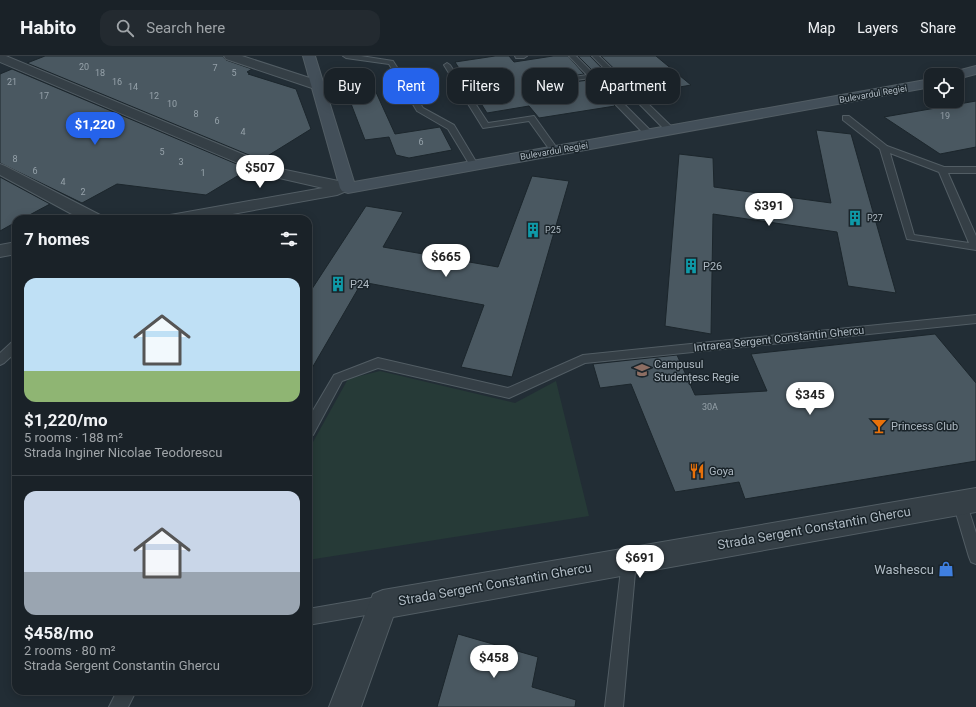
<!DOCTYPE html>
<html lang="en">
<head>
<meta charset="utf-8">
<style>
  :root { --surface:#1a2228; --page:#232a30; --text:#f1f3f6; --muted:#9fa4a8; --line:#383f45; --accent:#2563eb }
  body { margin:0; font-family:Roboto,sans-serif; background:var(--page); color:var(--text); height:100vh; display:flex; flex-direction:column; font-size:15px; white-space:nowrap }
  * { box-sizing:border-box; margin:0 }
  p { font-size:13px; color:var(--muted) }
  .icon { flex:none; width:22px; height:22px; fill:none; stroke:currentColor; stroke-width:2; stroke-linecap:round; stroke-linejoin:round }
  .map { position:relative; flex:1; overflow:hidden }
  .sheet { position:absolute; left:12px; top:159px; width:300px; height:480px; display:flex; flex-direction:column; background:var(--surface); border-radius:12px; box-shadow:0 2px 10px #0003,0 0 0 1px var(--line) }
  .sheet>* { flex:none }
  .top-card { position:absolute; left:324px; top:12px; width:380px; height:36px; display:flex; gap:8px }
  .controls { position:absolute; left:924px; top:12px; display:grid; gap:8px }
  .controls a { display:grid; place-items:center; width:40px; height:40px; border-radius:8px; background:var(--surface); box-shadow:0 2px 10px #0003,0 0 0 1px var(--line); font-size:20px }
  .price { position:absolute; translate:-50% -34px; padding:0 9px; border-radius:14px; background:#fff; color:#222; font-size:13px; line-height:26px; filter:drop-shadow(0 1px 2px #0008) }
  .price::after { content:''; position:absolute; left:50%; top:24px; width:12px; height:9px; margin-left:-6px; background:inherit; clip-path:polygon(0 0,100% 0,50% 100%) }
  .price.current { background:var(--accent); color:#fff }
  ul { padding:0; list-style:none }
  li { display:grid; align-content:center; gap:8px; height:212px; padding:0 12px }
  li+li { border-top:1px solid var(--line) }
  li span { display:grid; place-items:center; height:124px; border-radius:12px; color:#555 }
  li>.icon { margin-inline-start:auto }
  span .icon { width:72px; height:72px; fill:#fffc; stroke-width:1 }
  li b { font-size:17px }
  h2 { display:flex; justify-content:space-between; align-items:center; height:48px; padding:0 12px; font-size:17px }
  .tag { padding:0 14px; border-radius:12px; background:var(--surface); box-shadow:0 2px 10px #0003,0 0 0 1px var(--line); font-size:14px; line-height:36px }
  .tag.current { background:var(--accent); color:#fff }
  header { display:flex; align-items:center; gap:24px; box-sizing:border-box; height:56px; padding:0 20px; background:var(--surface); border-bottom:1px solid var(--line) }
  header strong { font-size:19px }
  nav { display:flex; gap:22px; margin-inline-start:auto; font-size:14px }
  .search { width:280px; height:36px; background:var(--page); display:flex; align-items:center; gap:10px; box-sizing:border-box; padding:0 14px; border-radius:12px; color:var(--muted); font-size:15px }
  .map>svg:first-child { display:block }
  .green { fill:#263a37 }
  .building { fill:#4a5861; stroke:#1c262c }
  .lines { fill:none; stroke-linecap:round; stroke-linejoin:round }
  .lane-casing { stroke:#525d64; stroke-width:2 }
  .street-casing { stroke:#525d64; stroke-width:2 }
  .secondary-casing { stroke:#525d64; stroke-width:2 }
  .lane { fill:#353f46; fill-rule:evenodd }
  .street { fill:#353f46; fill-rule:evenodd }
  .secondary { fill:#434f59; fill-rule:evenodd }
  .labels { text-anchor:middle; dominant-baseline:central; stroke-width:3; stroke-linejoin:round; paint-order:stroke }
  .number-label { font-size:9px; fill:#96a2aa }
  .far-street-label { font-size:9px; fill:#afbac3; stroke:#1a242a }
  .far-poi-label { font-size:9px; fill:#afbac3; stroke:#1a242a; text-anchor:start }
  .poi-label { font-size:11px; fill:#afbac3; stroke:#1a242a; text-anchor:start }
  .street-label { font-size:11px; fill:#afbac3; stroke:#1a242a }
  .near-street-label { font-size:13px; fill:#afbac3; stroke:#1a242a }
  .near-poi-label { font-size:13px; fill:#afbac3; stroke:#1a242a; text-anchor:end }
</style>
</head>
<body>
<header>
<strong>Habito</strong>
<div class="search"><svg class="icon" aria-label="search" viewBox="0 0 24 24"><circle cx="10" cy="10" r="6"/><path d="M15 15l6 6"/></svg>Search here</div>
<nav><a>Map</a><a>Layers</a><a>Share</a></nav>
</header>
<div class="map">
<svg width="976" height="651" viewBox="0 0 976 651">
  <rect width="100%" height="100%" fill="#222d35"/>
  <!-- green -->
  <path class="green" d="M 380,315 L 515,347 L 556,325 L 589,460 L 308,504 L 308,395 L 348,323 Z"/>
  <!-- building -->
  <path class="building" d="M 45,0 L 223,0 L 226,4 L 252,13 L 247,16 L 250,17 L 248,18 L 296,33 L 311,73 L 261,104 L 27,7 Z
    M 495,0 L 509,0 L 514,6 L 553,0 L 568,0 L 584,18 L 542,25 L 537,27 L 537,29 L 540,30 L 589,24 L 615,50 L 539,62 L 529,50 L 487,57 L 455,6 Z
    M 578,0 L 590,0 L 629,40 L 620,42 Z
    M 601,0 L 656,0 L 691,29 L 640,38 Z
    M 12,13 L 246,112 L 237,118 L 239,119 L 206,139 L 117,128 L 82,147 L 0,107 L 0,18 Z
    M 370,23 L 395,78 L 440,71 L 452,94 L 409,102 L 396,99 L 389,81 L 365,84 L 343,27 Z
    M 976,45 L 976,91 L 940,98 L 884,61 Z
    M 816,74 L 851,78 L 896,237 L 848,230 L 837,176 L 713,158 L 711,278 L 665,270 L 679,98 L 713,102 L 714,131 L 831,147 Z
    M 532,120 L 569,125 L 512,321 L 461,311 L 484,249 L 362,226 L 308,319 L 308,239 L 366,150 L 403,156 L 383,191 L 498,211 Z
    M 0,121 L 50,148 L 22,163 L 16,163 L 16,166 L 0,175 Z
    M 935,278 L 976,327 L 976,405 L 745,443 L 739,426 L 675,436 L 631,328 L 600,332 L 593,308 L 677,299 L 695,339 L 767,335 L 751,298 Z
    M 458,578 L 538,601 L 532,631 L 576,644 L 575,651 L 437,651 Z"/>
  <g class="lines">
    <defs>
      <path id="lane" d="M 343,0 L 361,0 L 393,5 L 423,52 L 454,69 L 478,109 L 477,111 L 471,111 L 448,73 L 417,55 L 389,8 L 346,2 Z
        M 515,0 L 527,0 L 524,2 L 516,2 Z
        M 569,0 L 576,0 L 652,76 L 652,80 L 646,80 L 590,22 L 540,29 L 538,28 L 542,26 L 587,19 Z
        M 592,0 L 599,0 L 673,72 L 673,76 L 667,76 Z
        M 447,7 L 450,9 L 488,67 L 534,60 L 559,95 L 558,97 L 552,97 L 529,65 L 483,72 L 444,9 Z
        M 843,60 L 849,60 L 887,90 L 944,111 L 976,111 L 976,117 L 948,117 L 976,180 L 976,194 L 907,183 L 880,93 L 843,64 ZM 890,97 L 939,116 L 969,187 L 914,179 Z
        M 976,259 L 976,267 L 585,307 L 509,342 L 378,312 L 342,325 L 313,379 L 308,380 L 308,363 L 334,319 L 378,302 L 508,332 L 583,299 Z
        M 16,285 L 16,296 L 4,307 L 0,309 L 0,297 L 12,286 Z
        M 960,440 L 965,442 L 976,477 L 976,508 L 971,506 L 969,501 L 953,447 L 955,442 Z
        M 629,498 L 634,500 L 636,505 L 623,651 L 605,651 L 622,505 L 624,500 Z
        M 383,540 L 389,542 L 391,548 L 389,554 L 383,556 L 308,569 L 308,553 Z
        M 117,635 L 136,635 L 128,651 L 109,651 Z"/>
      <path id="street" d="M 0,0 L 6,0 L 276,112 L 348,127 L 354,129 L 356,132 L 354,135 L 344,136 L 337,139 L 205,163 L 167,163 L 170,159 L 176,158 L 323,132 L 266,119 L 0,6 Z
        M 224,0 L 242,0 L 322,26 L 323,29 L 322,32 L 312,32 L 226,3 Z
        M 0,108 L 5,110 L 100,159 L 103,163 L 81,163 L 0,119 Z
        M 16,186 L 16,198 L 0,201 L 0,189 Z
        M 976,432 L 976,456 L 393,561 L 361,651 L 329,651 L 373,538 L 383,534 Z"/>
      <path id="secondary" d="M 303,0 L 315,0 L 354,126 L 931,23 L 931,31 L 348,137 L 342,135 L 340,132 Z
        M 976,10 L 976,18 L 957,23 L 957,19 L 951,19 L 953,16 Z"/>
    </defs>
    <!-- lane casing -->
    <use href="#lane" class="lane-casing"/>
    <!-- street casing -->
    <use href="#street" class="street-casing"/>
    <!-- secondary casing -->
    <use href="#secondary" class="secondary-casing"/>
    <!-- lane -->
    <use href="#lane" class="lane"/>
    <!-- street -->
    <use href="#street" class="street"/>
    <!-- secondary -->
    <use href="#secondary" class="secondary"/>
  </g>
  <!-- icons -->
  <defs>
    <symbol id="building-bare" viewBox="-9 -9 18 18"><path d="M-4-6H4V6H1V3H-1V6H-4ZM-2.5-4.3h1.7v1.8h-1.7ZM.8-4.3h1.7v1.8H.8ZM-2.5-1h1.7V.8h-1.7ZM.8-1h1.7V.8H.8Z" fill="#0f9aa8" stroke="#1a242a" stroke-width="2.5" paint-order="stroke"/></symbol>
    <symbol id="university-bare" viewBox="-9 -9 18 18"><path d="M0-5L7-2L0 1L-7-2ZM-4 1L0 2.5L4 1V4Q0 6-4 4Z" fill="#8d6e63" stroke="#1a242a" stroke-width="2.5" paint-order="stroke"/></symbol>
    <symbol id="bar-bare" viewBox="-9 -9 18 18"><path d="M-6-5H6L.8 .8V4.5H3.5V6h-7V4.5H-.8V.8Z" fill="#e8710a" stroke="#1a242a" stroke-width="2.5" paint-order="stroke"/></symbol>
    <symbol id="restaurant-bare" viewBox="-9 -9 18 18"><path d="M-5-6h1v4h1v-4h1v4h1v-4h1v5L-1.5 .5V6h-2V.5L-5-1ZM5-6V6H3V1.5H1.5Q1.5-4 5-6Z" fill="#e8710a" stroke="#1a242a" stroke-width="2.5" paint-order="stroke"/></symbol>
    <symbol id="shop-bare" viewBox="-9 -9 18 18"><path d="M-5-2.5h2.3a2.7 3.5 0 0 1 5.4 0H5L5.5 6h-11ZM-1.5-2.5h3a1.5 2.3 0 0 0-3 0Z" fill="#3f7fe0" stroke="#1a242a" stroke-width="2.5" paint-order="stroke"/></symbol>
  </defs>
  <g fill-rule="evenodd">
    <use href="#building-bare" x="844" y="151" width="22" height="22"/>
    <use href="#building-bare" x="522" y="163" width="22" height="22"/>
    <use href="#building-bare" x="680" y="199" width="22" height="22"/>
    <use href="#building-bare" x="327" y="217" width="22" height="22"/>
    <use href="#university-bare" x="631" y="303" width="22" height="22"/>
    <use href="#bar-bare" x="868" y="359" width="22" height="22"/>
    <use href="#restaurant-bare" x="686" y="404" width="22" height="22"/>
    <use href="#shop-bare" x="935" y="502" width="22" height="22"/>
  </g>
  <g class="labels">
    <!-- number labels -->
    <g class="number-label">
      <text x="84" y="11">20</text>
      <text x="215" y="12">7</text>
      <text x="100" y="17">18</text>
      <text x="234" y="17">5</text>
      <text x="12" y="26">21</text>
      <text x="117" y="26">16</text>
      <text x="133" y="31">14</text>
      <text x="44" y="40">17</text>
      <text x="154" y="40">12</text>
      <text x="172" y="48">10</text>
      <text x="196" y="58">8</text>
      <text x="945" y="60">19</text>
      <text x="217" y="65">6</text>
      <text x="243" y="76">4</text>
      <text x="421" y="86">6</text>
      <text x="162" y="96">5</text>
      <text x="15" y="103">8</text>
      <text x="181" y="106">3</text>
      <text x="35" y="115">6</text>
      <text x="203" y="117">1</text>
      <text x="63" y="126">4</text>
      <text x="83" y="136">2</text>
      <text x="710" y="351">30A</text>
    </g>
    <!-- far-street labels -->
    <g class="far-street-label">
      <text transform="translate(873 38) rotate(-10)">Bulevardul Regiei</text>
      <text transform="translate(554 95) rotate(-10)">Bulevardul Regiei</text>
    </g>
    <!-- far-poi labels -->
    <g class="far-poi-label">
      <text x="867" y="162">P27</text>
      <text x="545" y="174">P25</text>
    </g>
    <!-- poi labels -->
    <g class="poi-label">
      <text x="703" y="210">P26</text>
      <text x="350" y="228">P24</text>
      <text x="654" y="308">Campusul<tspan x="654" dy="13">Studențesc Regie</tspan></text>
      <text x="891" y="370">Princess Club</text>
      <text x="709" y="415">Goya</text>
    </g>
    <!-- street labels -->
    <g class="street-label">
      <text transform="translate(779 283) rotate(-6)">Intrarea Sergent Constantin Ghercu</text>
    </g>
    <!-- near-street labels -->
    <g class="near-street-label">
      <text transform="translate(814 472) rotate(-10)">Strada Sergent Constantin Ghercu</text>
      <text transform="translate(495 528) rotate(-10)">Strada Sergent Constantin Ghercu</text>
    </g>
    <!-- near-poi labels -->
    <g class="near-poi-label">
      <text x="934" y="513">Washescu</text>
    </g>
  </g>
</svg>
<div class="controls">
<a><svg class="icon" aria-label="locate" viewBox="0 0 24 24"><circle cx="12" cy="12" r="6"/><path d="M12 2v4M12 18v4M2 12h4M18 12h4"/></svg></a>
</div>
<b class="price current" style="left:95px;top:90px">$1,220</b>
<b class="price" style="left:260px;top:133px">$507</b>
<b class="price" style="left:769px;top:171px">$391</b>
<b class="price" style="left:446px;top:222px">$665</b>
<b class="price" style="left:810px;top:360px">$345</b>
<b class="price" style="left:640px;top:523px">$691</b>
<b class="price" style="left:494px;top:623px">$458</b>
<div class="top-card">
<a class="tag">Buy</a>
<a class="tag current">Rent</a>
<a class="tag">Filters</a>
<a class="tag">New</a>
<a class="tag">Apartment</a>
</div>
<section class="sheet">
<h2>7 homes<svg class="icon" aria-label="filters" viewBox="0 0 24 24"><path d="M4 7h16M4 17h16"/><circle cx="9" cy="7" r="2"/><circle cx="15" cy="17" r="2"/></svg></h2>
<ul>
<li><span style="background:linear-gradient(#bfe0f5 75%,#8fb573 0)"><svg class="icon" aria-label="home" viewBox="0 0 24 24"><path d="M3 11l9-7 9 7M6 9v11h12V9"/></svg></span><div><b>$1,220/mo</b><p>5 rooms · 188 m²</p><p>Strada Inginer Nicolae Teodorescu</p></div></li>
<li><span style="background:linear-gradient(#c9d6e8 65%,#9aa5b1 0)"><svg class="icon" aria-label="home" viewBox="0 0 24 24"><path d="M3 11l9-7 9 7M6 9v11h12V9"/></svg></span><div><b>$458/mo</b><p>2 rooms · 80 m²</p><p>Strada Sergent Constantin Ghercu</p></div></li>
</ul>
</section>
</div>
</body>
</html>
